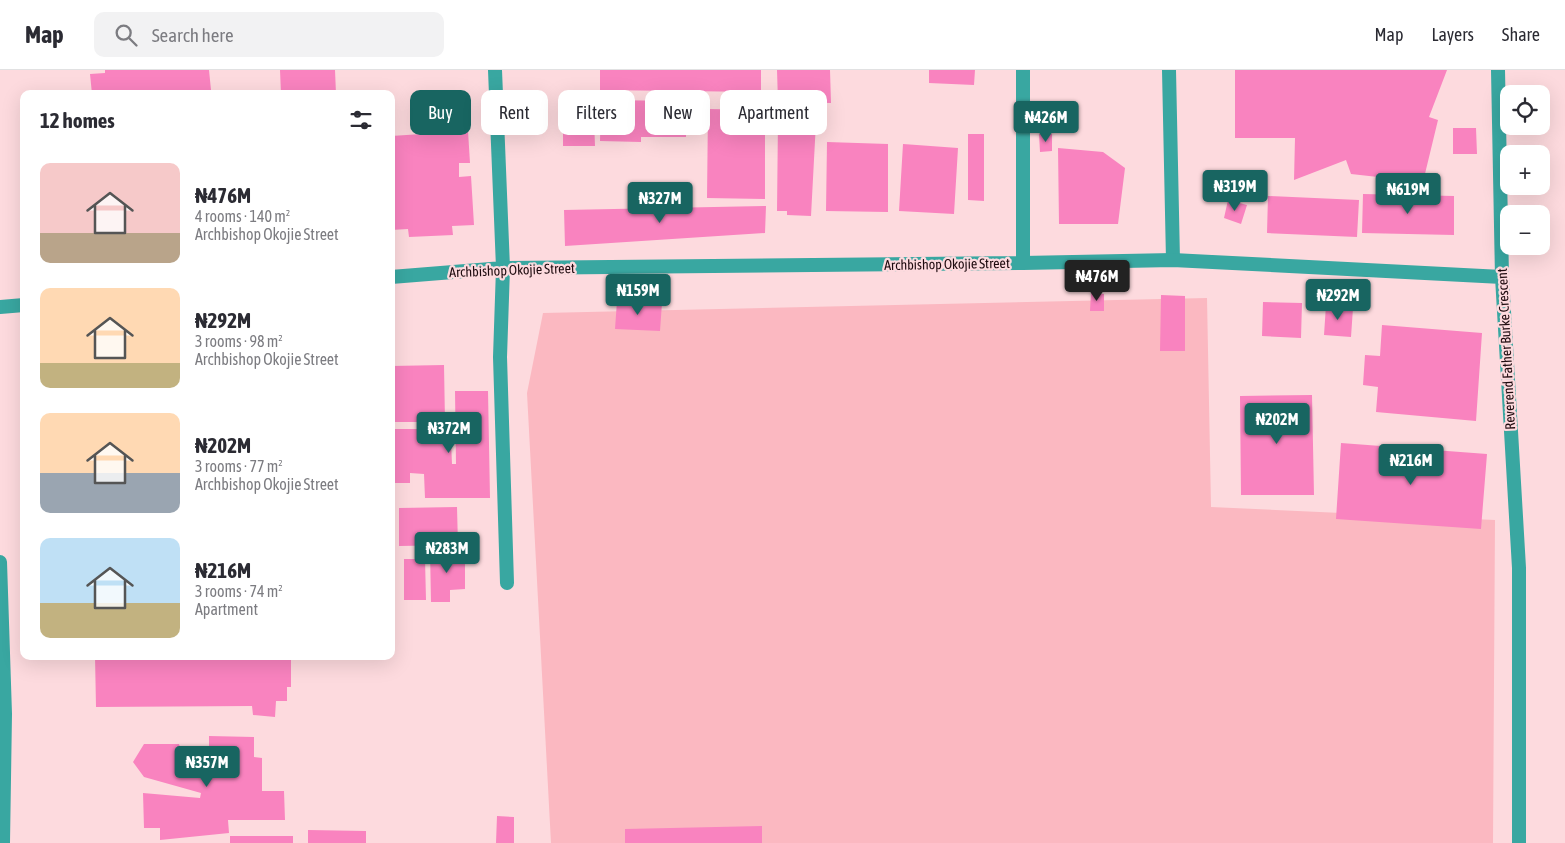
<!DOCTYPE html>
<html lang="en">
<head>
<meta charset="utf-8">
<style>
  :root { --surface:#fff; --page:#f2f2f3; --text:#2b2b33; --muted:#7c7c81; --line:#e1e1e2; --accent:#186561 }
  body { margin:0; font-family:"Asap Condensed",sans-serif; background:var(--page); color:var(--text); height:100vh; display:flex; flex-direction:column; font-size:19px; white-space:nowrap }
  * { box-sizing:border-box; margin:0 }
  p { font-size:16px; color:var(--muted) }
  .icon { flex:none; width:28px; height:28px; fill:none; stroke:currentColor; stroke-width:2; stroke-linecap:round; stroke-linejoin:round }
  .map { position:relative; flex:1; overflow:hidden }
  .panel { position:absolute; left:20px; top:20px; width:375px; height:570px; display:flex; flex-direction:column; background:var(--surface); border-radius:10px; box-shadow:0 5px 20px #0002 }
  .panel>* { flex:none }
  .banner { position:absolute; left:410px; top:20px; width:475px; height:45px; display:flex; gap:10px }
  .buttons { position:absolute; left:1500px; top:15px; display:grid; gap:10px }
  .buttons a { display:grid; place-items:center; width:50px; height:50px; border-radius:10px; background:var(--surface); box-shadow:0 5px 20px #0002; font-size:25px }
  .price { position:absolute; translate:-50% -42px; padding:0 11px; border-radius:5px; background:var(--accent); color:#fff; font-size:16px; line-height:32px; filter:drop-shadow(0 1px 2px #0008) }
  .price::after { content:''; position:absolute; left:50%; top:30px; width:15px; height:11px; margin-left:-8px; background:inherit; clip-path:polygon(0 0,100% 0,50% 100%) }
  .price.current { background:#222; color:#fff }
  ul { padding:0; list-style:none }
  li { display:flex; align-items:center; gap:15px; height:125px; padding:0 20px }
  li span { display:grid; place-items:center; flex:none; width:140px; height:100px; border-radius:10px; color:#555 }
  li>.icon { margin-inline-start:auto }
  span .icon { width:60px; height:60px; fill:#fffc; stroke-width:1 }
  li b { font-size:21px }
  h2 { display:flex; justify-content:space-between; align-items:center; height:60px; padding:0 20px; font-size:21px }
  .pill { padding:0 18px; border-radius:10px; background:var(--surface); box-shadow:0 5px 20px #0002; font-size:18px; line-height:45px }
  .pill.current { background:var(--accent); color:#fff }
  header { display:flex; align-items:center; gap:30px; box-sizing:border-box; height:70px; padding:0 25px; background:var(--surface); border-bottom:1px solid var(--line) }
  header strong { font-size:24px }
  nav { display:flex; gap:28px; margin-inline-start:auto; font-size:18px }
  .search { width:350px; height:45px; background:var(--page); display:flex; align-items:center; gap:12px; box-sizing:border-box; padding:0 18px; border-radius:10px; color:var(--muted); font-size:19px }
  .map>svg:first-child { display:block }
  .green { fill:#fbb8c1 }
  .building { fill:#f983bf }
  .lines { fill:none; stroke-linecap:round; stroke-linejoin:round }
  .service { stroke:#39a7a1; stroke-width:14 }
  .minor { stroke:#39a7a1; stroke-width:14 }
  .labels { text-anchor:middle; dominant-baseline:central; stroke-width:4.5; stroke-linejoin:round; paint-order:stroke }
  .street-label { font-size:14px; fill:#1e0b0f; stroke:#fddade }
</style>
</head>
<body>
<header>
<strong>Map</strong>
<div class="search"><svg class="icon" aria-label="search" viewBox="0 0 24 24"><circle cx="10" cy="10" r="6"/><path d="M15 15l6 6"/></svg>Search here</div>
<nav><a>Map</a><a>Layers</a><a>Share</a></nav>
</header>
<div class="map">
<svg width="1565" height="773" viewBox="0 0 1565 773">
  <rect width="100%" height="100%" fill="#fddade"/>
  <!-- green -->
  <path class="green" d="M 1207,228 L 1211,437 L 1495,450 L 1493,773 L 551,773 L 527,323 L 543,243 Z"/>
  <!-- building -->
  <path class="building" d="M 105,0 L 209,0 L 211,20 L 193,21 L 193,24 L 92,24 L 90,4 L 105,3 Z
    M 280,0 L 335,0 L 336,24 L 281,24 Z
    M 600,0 L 761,0 L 761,22 L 600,20 Z
    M 777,0 L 830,0 L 831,33 L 778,32 Z
    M 929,0 L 975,0 L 974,15 L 929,13 Z
    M 1235,0 L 1447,0 L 1429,47 L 1438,50 L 1423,112 L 1351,104 L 1346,90 L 1294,110 L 1295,68 L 1235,68 Z
    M 601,30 L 686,31 L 686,67 L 641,67 L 641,72 L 600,71 Z
    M 708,39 L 765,40 L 765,129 L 707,128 Z
    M 563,49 L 594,49 L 595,76 L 563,76 Z
    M 778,49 L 816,52 L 811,146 L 787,145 L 787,141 L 777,141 Z
    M 1453,58 L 1476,58 L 1477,84 L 1453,84 Z
    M 468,61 L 470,93 L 459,93 L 459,107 L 471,106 L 474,155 L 452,156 L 453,165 L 409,167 L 408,159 L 391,160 L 391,66 Z
    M 968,64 L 984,64 L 984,131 L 968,130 Z
    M 1039,64 L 1052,64 L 1052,81 L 1040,82 Z
    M 827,72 L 888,74 L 888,142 L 826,141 Z
    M 903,74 L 958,78 L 954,144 L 899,141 Z
    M 1058,78 L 1103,82 L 1125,98 L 1118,154 L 1059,154 Z
    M 1363,124 L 1454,126 L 1454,165 L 1362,163 Z
    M 1268,126 L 1359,130 L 1357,167 L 1267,163 Z
    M 1228,130 L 1247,135 L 1241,154 L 1224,148 Z
    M 766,136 L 765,163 L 565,176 L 564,140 Z
    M 1091,223 L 1104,224 L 1104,241 L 1090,241 Z
    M 1161,225 L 1185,226 L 1185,281 L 1160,281 Z
    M 617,231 L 662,233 L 660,261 L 615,259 Z
    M 1263,232 L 1302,233 L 1301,268 L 1262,266 Z
    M 1326,235 L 1353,238 L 1351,267 L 1324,265 Z
    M 1382,255 L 1482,263 L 1476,351 L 1376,342 L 1378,317 L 1363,315 L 1365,285 L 1380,286 Z
    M 444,295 L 445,352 L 391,352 L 391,296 Z
    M 455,321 L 488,321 L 490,428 L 425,428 L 424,404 L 410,403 L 410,413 L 391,413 L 391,359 L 418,359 L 418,372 L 451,372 L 452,394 L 456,394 Z
    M 1312,325 L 1314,425 L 1241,425 L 1240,326 Z
    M 1341,373 L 1487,384 L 1481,459 L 1336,449 Z
    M 457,437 L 458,475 L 399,476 L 399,438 Z
    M 430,480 L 465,480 L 465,519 L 450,520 L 450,532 L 431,532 Z
    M 404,489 L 425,489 L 426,530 L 404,530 Z
    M 95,586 L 291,586 L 291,617 L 287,617 L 287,631 L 276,631 L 275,647 L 253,645 L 252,636 L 96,637 Z
    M 209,666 L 254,667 L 254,687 L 262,688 L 262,721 L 284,721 L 285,750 L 228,750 L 229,763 L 160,770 L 160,758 L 144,758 L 143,723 L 200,728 L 201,723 L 144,707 L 133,692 L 144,674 L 179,674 L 180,677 L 193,677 L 193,681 L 209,681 Z
    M 497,746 L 514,747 L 514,773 L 496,773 Z
    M 762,756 L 762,773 L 625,773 L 625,759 Z
    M 308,760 L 366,761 L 366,773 L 308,773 Z
    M 230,766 L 293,766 L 293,773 L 230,773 Z"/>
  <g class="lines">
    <!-- service -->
    <path class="service" d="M 1169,0 L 1173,190"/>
    <!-- minor -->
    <path class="minor" d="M 495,0 L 503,198 L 500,287 L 507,513
      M 1023,0 L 1023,193
      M 1498,0 L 1502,207 L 1519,498 L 1519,773
      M 391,207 L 503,198 L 1023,193 L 1173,190 L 1502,207
      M 0,237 L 24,235
      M 0,492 L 5,644 L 3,773"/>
  </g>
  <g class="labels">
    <!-- street labels -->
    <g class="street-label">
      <text transform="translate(947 194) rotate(-1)">Archbishop Okojie Street</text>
      <text transform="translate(512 200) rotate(-2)">Archbishop Okojie Street</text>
      <text transform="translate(1506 279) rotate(-93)">Reverend Father Burke Crescent</text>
    </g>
  </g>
</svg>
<div class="buttons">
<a><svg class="icon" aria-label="locate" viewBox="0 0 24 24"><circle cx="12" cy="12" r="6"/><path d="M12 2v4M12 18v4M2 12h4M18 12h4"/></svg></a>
<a>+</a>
<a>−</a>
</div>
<b class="price" style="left:1046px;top:73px">₦426M</b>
<b class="price" style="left:1235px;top:142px">₦319M</b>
<b class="price" style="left:1408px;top:145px">₦619M</b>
<b class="price" style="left:660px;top:154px">₦327M</b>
<b class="price current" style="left:1097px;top:232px">₦476M</b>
<b class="price" style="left:638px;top:246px">₦159M</b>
<b class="price" style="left:1338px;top:251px">₦292M</b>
<b class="price" style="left:1277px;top:375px">₦202M</b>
<b class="price" style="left:449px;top:384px">₦372M</b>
<b class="price" style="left:1411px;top:416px">₦216M</b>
<b class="price" style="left:447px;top:504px">₦283M</b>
<b class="price" style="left:207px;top:718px">₦357M</b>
<div class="banner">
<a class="pill current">Buy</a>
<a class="pill">Rent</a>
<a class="pill">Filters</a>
<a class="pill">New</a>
<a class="pill">Apartment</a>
</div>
<section class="panel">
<h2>12 homes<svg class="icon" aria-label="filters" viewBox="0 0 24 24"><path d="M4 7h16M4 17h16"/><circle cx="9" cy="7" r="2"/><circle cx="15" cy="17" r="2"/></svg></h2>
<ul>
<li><span style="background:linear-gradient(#f6c9c9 70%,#b9a48a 0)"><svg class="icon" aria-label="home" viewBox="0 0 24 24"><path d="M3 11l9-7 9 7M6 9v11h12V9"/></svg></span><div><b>₦476M</b><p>4 rooms · 140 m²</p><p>Archbishop Okojie Street</p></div></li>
<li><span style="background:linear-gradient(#ffd9b3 75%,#c2b280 0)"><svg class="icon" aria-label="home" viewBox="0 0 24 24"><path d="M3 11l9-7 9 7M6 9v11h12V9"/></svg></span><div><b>₦292M</b><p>3 rooms · 98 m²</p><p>Archbishop Okojie Street</p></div></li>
<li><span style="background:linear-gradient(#ffd9b3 60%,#9aa5b1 0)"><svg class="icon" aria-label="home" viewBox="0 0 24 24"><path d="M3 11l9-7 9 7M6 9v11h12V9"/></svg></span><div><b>₦202M</b><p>3 rooms · 77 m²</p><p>Archbishop Okojie Street</p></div></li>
<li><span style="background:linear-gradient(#bfe0f5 65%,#c2b280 0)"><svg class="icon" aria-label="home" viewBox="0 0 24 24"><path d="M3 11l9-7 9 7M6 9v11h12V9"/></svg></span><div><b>₦216M</b><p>3 rooms · 74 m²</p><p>Apartment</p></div></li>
</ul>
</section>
</div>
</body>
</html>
